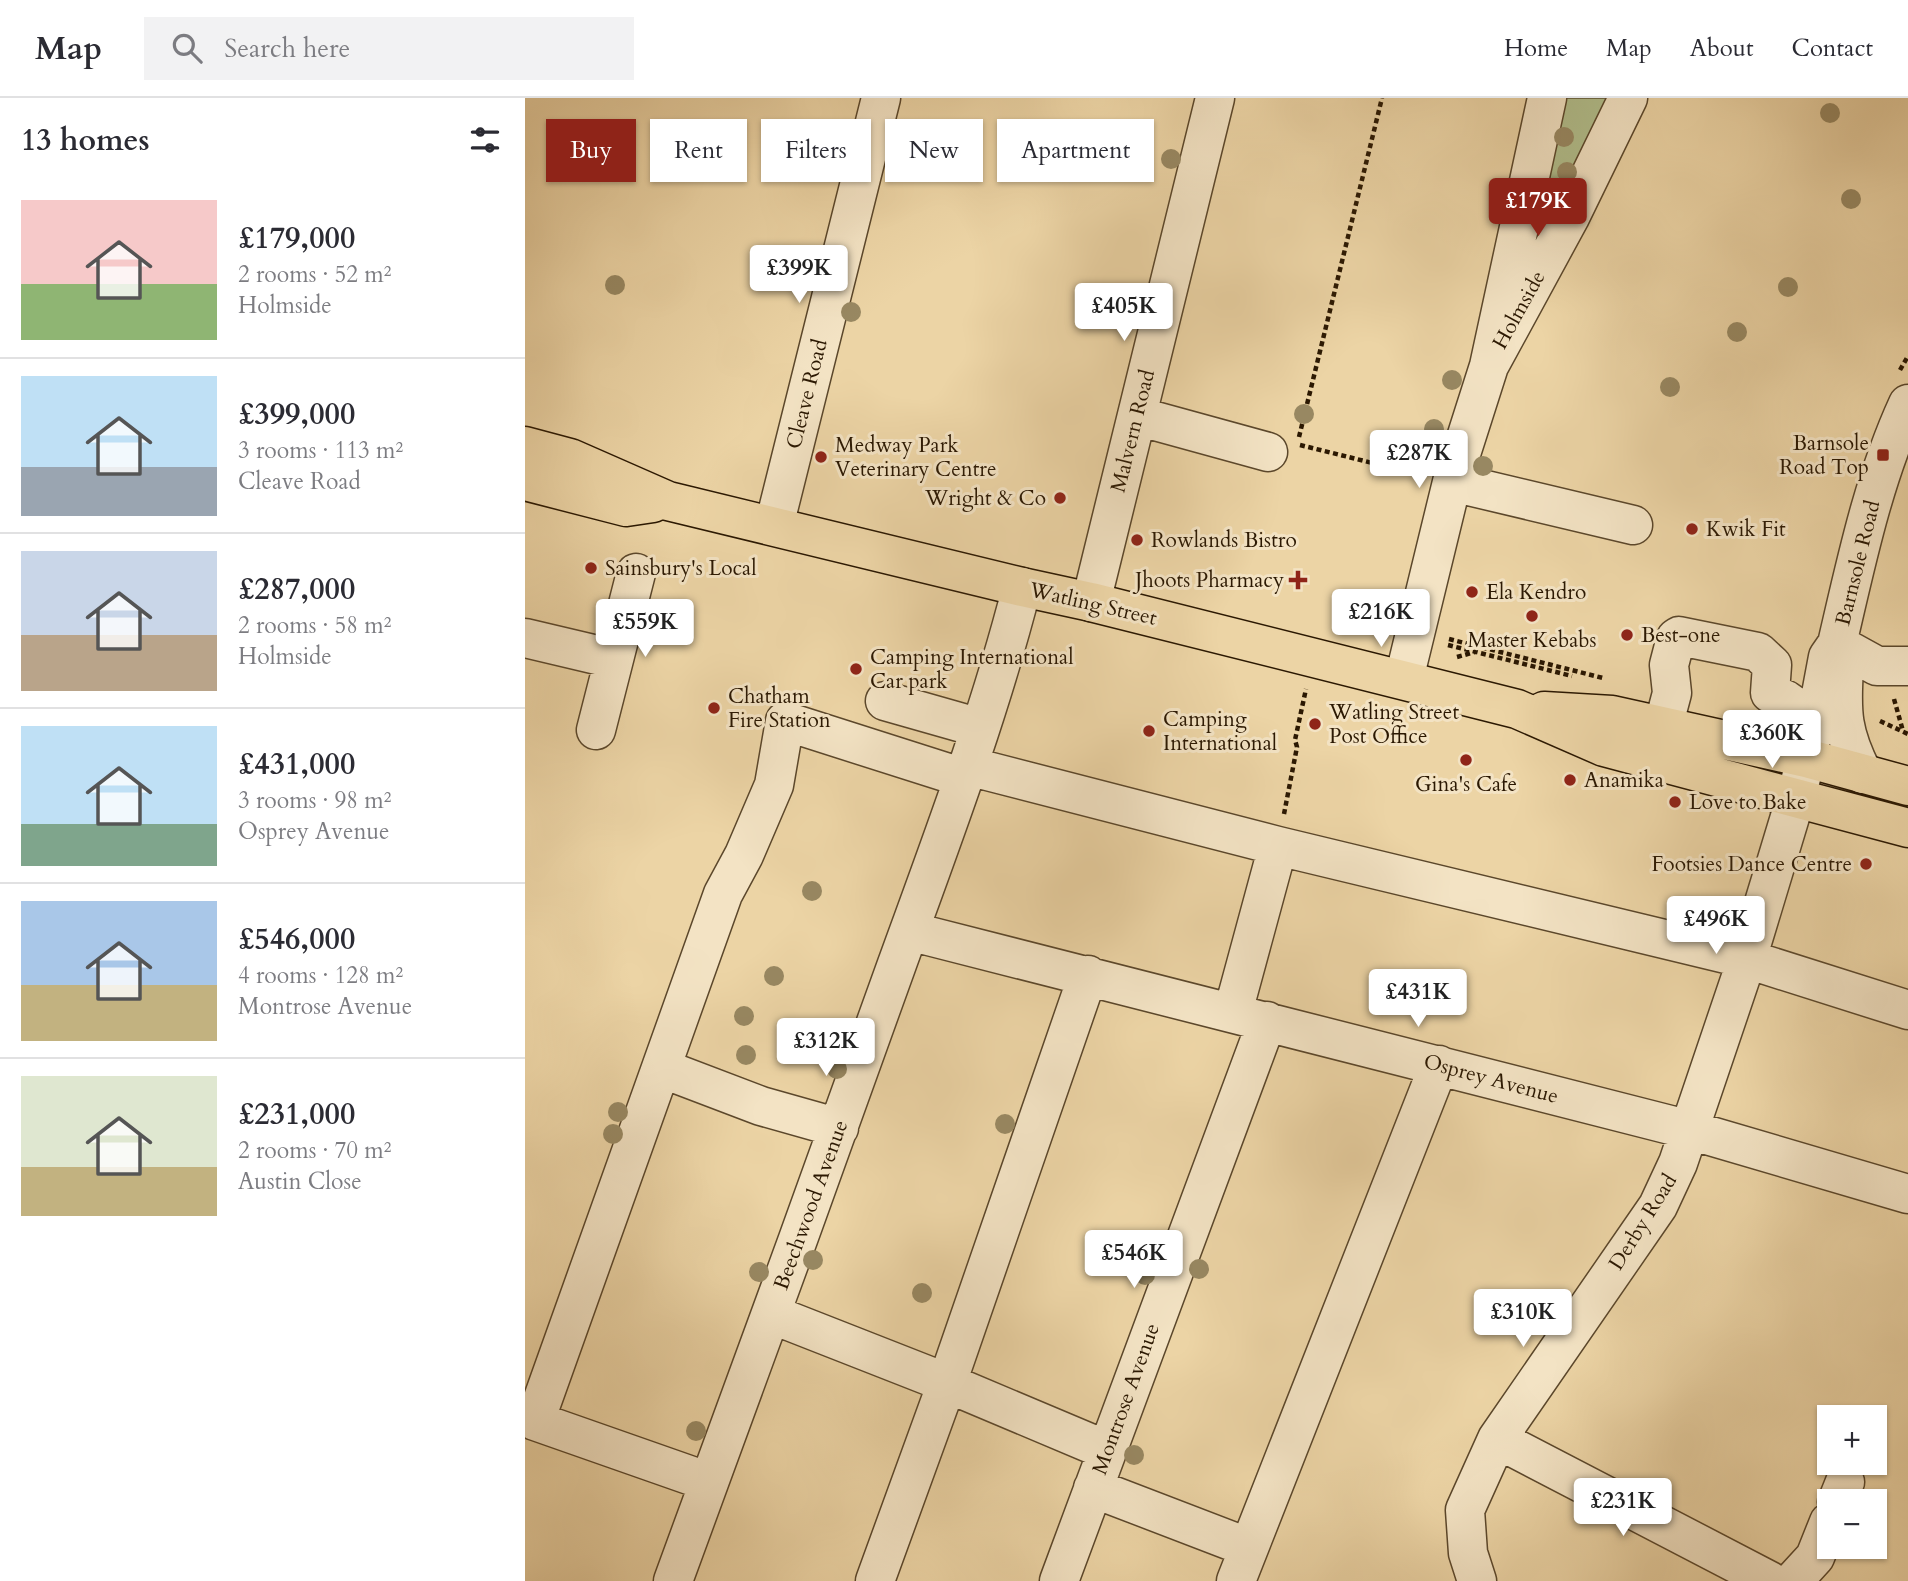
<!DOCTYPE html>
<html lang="en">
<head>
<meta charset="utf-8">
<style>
  :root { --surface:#fff; --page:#f2f2f3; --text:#2b2b33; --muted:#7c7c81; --line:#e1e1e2; --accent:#8f2418 }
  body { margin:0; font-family:Cardo,serif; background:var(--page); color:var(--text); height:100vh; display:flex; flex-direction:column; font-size:26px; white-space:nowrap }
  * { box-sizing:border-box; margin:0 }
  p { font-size:23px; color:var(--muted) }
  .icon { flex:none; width:38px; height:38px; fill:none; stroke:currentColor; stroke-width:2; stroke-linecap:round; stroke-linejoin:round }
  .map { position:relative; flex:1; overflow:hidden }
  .panel { display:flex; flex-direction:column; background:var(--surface); width:525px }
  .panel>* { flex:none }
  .guide { position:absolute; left:21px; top:21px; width:665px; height:63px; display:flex; gap:14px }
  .buttons { position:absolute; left:1292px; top:1307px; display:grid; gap:14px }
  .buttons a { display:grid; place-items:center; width:70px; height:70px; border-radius:0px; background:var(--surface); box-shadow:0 2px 5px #0004; font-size:35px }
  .price { position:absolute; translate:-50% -60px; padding:0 16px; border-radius:7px; background:#fff; color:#222; font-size:23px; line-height:46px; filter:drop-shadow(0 2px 4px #0008) }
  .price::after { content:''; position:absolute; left:50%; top:42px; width:21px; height:16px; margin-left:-10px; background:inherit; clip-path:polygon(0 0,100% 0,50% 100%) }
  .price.on { background:var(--accent); color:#fff }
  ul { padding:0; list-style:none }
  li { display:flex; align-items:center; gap:21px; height:175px; padding:0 21px }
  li+li { border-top:2px solid var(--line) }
  li span { display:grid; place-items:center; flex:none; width:196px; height:140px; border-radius:0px; color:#555 }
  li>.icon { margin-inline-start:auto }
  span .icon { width:84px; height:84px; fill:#fffc; stroke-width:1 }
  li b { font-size:30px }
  h2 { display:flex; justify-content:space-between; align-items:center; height:84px; padding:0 21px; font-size:30px }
  .tag { padding:0 24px; border-radius:0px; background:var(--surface); box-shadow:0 2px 5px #0004; font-size:24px; line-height:63px }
  .tag.on { background:var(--accent); color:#fff }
  header { display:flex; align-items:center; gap:42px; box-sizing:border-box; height:98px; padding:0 35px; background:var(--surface); border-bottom:2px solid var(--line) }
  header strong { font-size:33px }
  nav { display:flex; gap:38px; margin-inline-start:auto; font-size:24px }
  .search { width:490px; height:63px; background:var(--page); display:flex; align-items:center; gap:18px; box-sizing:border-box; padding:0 24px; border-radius:0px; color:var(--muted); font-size:26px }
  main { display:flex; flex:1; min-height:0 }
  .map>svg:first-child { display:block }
  .green { fill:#b1be8c; stroke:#6e6b47; stroke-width:2 }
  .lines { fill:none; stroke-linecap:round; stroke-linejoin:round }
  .minor-casing { stroke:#5b472b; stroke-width:41 }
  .major-casing { stroke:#2b1802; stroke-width:41 }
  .path { stroke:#2b1802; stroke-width:4.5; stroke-dasharray:5 3.5; stroke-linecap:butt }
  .minor { stroke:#f3e3c4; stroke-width:38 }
  .major { stroke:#ecd4a5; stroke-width:38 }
  .tree { fill:#988862 }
  .poi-dot { fill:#8f2418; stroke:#f3e3c4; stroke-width:2.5 }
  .labels { text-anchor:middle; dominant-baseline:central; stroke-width:6; stroke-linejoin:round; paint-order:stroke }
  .street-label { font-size:21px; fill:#2b1802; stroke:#f3e3c4 }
  .poi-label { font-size:21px; fill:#2b1802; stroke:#f3e3c4; text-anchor:start }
</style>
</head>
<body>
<header>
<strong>Map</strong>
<div class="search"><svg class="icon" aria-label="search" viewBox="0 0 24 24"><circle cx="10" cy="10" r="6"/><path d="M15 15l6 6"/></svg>Search here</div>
<nav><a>Home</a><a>Map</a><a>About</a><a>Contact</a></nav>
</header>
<main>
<section class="panel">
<h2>13 homes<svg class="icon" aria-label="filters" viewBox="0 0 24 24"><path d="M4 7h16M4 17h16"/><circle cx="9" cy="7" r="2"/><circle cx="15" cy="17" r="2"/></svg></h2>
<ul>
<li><span style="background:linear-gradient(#f6c9c9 60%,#8fb573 0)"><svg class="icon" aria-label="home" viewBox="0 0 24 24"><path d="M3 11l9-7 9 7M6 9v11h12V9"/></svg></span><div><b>£179,000</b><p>2 rooms · 52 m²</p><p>Holmside</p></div></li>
<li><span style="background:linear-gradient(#bfe0f5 65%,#9aa5b1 0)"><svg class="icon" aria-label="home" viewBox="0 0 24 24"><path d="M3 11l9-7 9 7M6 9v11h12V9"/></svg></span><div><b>£399,000</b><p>3 rooms · 113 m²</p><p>Cleave Road</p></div></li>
<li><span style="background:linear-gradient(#c9d6e8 60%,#b9a48a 0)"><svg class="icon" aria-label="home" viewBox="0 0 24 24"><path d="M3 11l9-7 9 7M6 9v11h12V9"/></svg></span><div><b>£287,000</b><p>2 rooms · 58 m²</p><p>Holmside</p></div></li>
<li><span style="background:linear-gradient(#bfe0f5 70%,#7fa58c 0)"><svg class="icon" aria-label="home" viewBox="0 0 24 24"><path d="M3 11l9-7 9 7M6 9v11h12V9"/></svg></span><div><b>£431,000</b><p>3 rooms · 98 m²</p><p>Osprey Avenue</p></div></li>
<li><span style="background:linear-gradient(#a9c7e8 60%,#c2b280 0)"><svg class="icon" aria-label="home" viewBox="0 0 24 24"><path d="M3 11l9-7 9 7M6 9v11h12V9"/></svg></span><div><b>£546,000</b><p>4 rooms · 128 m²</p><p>Montrose Avenue</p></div></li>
<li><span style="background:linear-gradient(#dfe7d0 65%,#c2b280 0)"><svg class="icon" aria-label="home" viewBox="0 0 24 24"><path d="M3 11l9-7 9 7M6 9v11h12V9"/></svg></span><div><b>£231,000</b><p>2 rooms · 70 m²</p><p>Austin Close</p></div></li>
</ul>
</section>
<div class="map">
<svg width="1383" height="1483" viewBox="0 0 1383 1483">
  <rect width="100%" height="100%" fill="#ecd4a5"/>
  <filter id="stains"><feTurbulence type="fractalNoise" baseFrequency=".00286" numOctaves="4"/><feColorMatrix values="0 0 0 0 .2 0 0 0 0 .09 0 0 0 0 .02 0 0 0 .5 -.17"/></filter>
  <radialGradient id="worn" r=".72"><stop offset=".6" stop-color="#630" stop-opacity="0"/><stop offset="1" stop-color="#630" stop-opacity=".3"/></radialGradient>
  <!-- green -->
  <path class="green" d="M 1032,0 L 1087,0 L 1042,88 L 1009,84 Z"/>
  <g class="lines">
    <defs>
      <path id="minor" d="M 1022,0 L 964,268 L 1045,119 L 1103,0
        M 612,318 L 743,354
        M 927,384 L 1108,427
        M 249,428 L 356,0
        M 566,504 L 690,0
        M 0,540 L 89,561
        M 1312,546 L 1352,568 L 1383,568
        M 1319,570 C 1316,615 1317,635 1338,676
        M 879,581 L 927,384 L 964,268
        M 360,603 L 455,630
        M 1138,629 L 1147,595 L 1144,567 L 1151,540 L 1154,538 L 1233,554 L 1247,567 L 1245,595 L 1261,602 L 1291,623
        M 71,632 L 111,475
        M 443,668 L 753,748 L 1222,861 L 1383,912
        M 384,833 L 1165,1032 L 1383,1096
        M 708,914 L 753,748
        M 136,970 L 10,1323 L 184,1384
        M 314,1030 L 236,1008 L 136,970 L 198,796 L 219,757 L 249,687 L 260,623 L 439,680
        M 246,1216 L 422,1285 L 581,1352
        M 972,1341 L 1245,1483
        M 568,1390 L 722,1449
        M 1312,1404 L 1320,1384
        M 148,1483 C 223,1278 299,1072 372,866 C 417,742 464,618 497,489
        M 350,1483 L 422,1285 L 563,877
        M 534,1483 L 742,923
        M 711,1483 L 914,967
        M 952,1483 L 943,1455 L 940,1412 L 972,1341 L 1133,1108 L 1153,1065 L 1222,861 L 1271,699 L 1291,623 L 1303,559 L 1312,546 C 1331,465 1348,382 1383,306
        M 1268,1483 L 1290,1459 L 1304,1424"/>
      <path id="major" d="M 0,348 L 45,360 L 143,403 L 497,489 L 566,504 L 992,611 L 1079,649 L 1383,730
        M 0,383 L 101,409 L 128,405
        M 1019,613 L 1087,617 L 1281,660 L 1383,688"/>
    </defs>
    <!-- minor casing -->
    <use href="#minor" class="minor-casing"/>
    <!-- major casing -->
    <use href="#major" class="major-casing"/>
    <!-- path -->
    <path class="path" d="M 1375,272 L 1383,258
      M 774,339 L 857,0
      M 775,347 L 896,377
      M 924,541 L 1078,580
      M 923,547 L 1047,578
      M 932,559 L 950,554
      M 1369,601 L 1378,633
      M 1355,623 L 1383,636
      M 759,716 L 772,649 L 770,642 L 781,591"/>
    <!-- minor -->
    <use href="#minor" class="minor"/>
    <!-- major -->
    <use href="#major" class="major"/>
  </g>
  <!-- trees -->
  <g class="tree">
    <circle cx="1305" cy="15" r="10"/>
    <circle cx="1039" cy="39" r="10"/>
    <circle cx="158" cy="46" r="10"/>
    <circle cx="646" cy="61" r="10"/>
    <circle cx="1042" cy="74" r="10"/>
    <circle cx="1326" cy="101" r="10"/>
    <circle cx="90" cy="187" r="10"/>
    <circle cx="1263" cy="189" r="10"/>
    <circle cx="326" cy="214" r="10"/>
    <circle cx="1212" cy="234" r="10"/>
    <circle cx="927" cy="282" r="10"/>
    <circle cx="1145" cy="289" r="10"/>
    <circle cx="779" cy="316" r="10"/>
    <circle cx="909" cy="331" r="10"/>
    <circle cx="958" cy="368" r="10"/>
    <circle cx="287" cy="793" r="10"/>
    <circle cx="249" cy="878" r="10"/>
    <circle cx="219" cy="918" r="10"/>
    <circle cx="221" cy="957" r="10"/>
    <circle cx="312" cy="971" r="10"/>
    <circle cx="93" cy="1014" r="10"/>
    <circle cx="480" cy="1026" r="10"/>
    <circle cx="88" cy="1036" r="10"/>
    <circle cx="288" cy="1162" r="10"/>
    <circle cx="674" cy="1171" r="10"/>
    <circle cx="234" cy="1174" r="10"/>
    <circle cx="620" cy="1177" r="10"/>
    <circle cx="397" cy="1195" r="10"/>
    <circle cx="171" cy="1333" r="10"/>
    <circle cx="609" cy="1357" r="10"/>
  </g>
  <!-- markers -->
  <g class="poi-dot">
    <rect x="1351" y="350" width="14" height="14" rx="3.5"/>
    <circle cx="296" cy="359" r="7"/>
    <circle cx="535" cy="400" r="7"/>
    <circle cx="1167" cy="431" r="7"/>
    <circle cx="612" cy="442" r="7"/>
    <circle cx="66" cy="470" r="7"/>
    <path d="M769.5 471.5h7v7h7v7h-7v7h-7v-7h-7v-7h7z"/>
    <circle cx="947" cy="494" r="7"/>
    <circle cx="1007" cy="518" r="7"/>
    <circle cx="1102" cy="537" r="7"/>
    <circle cx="331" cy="571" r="7"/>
    <circle cx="189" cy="610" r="7"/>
    <circle cx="790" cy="626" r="7"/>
    <circle cx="624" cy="633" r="7"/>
    <circle cx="941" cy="662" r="7"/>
    <circle cx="1045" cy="682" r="7"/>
    <circle cx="1150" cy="704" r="7"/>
    <circle cx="1341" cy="766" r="7"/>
  </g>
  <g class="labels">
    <!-- street labels -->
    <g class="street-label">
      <text transform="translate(994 212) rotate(-61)">Holmside</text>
      <text transform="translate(282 296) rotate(-76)">Cleave Road</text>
      <text transform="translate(608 333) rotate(-76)">Malvern Road</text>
      <text transform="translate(1333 465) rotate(-76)">Barnsole Road</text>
      <text transform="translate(568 506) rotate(13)">Watling Street</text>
      <text transform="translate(966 981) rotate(15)">Osprey Avenue</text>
      <text transform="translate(286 1107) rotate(-70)">Beechwood Avenue</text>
      <text transform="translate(1118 1124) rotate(-58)">Derby Road</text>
      <text transform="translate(601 1301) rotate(-70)">Montrose Avenue</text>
    </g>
    <!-- poi labels -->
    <g class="poi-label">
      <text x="1344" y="345" text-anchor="end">Barnsole<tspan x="1344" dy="24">Road Top</tspan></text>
      <text x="310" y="347">Medway Park<tspan x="310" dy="24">Veterinary Centre</tspan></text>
      <text x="521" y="400" text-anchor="end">Wright &amp; Co</text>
      <text x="1181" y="431">Kwik Fit</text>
      <text x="626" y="442">Rowlands Bistro</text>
      <text x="80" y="470">Sainsbury's Local</text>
      <text x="759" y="482" text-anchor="end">Jhoots Pharmacy</text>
      <text x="961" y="494">Ela Kendro</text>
      <text x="1116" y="537">Best-one</text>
      <text x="1007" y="542" text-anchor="middle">Master Kebabs</text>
      <text x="345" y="559">Camping International<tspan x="345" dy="24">Car park</tspan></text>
      <text x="203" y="598">Chatham<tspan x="203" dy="24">Fire Station</tspan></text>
      <text x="804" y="614">Watling Street<tspan x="804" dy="24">Post Office</tspan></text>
      <text x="638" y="621">Camping<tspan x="638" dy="24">International</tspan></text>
      <text x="1059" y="682">Anamika</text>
      <text x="941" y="686" text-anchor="middle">Gina's Cafe</text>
      <text x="1164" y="704">Love to Bake</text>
      <text x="1327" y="766" text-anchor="end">Footsies Dance Centre</text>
    </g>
  </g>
  <rect width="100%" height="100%" filter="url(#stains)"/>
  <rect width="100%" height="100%" fill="url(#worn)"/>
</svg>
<div class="buttons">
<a>+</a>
<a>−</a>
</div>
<b class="price on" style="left:1013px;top:140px">£179K</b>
<b class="price" style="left:274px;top:207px">£399K</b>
<b class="price" style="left:599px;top:245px">£405K</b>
<b class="price" style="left:894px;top:392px">£287K</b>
<b class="price" style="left:856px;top:551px">£216K</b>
<b class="price" style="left:120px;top:561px">£559K</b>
<b class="price" style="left:1247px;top:672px">£360K</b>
<b class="price" style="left:1191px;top:858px">£496K</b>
<b class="price" style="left:893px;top:931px">£431K</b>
<b class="price" style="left:301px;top:980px">£312K</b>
<b class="price" style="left:609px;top:1192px">£546K</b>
<b class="price" style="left:998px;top:1251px">£310K</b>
<b class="price" style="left:1098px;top:1440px">£231K</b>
<div class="guide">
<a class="tag on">Buy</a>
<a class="tag">Rent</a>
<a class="tag">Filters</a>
<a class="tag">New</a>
<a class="tag">Apartment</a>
</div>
</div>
</main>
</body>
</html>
